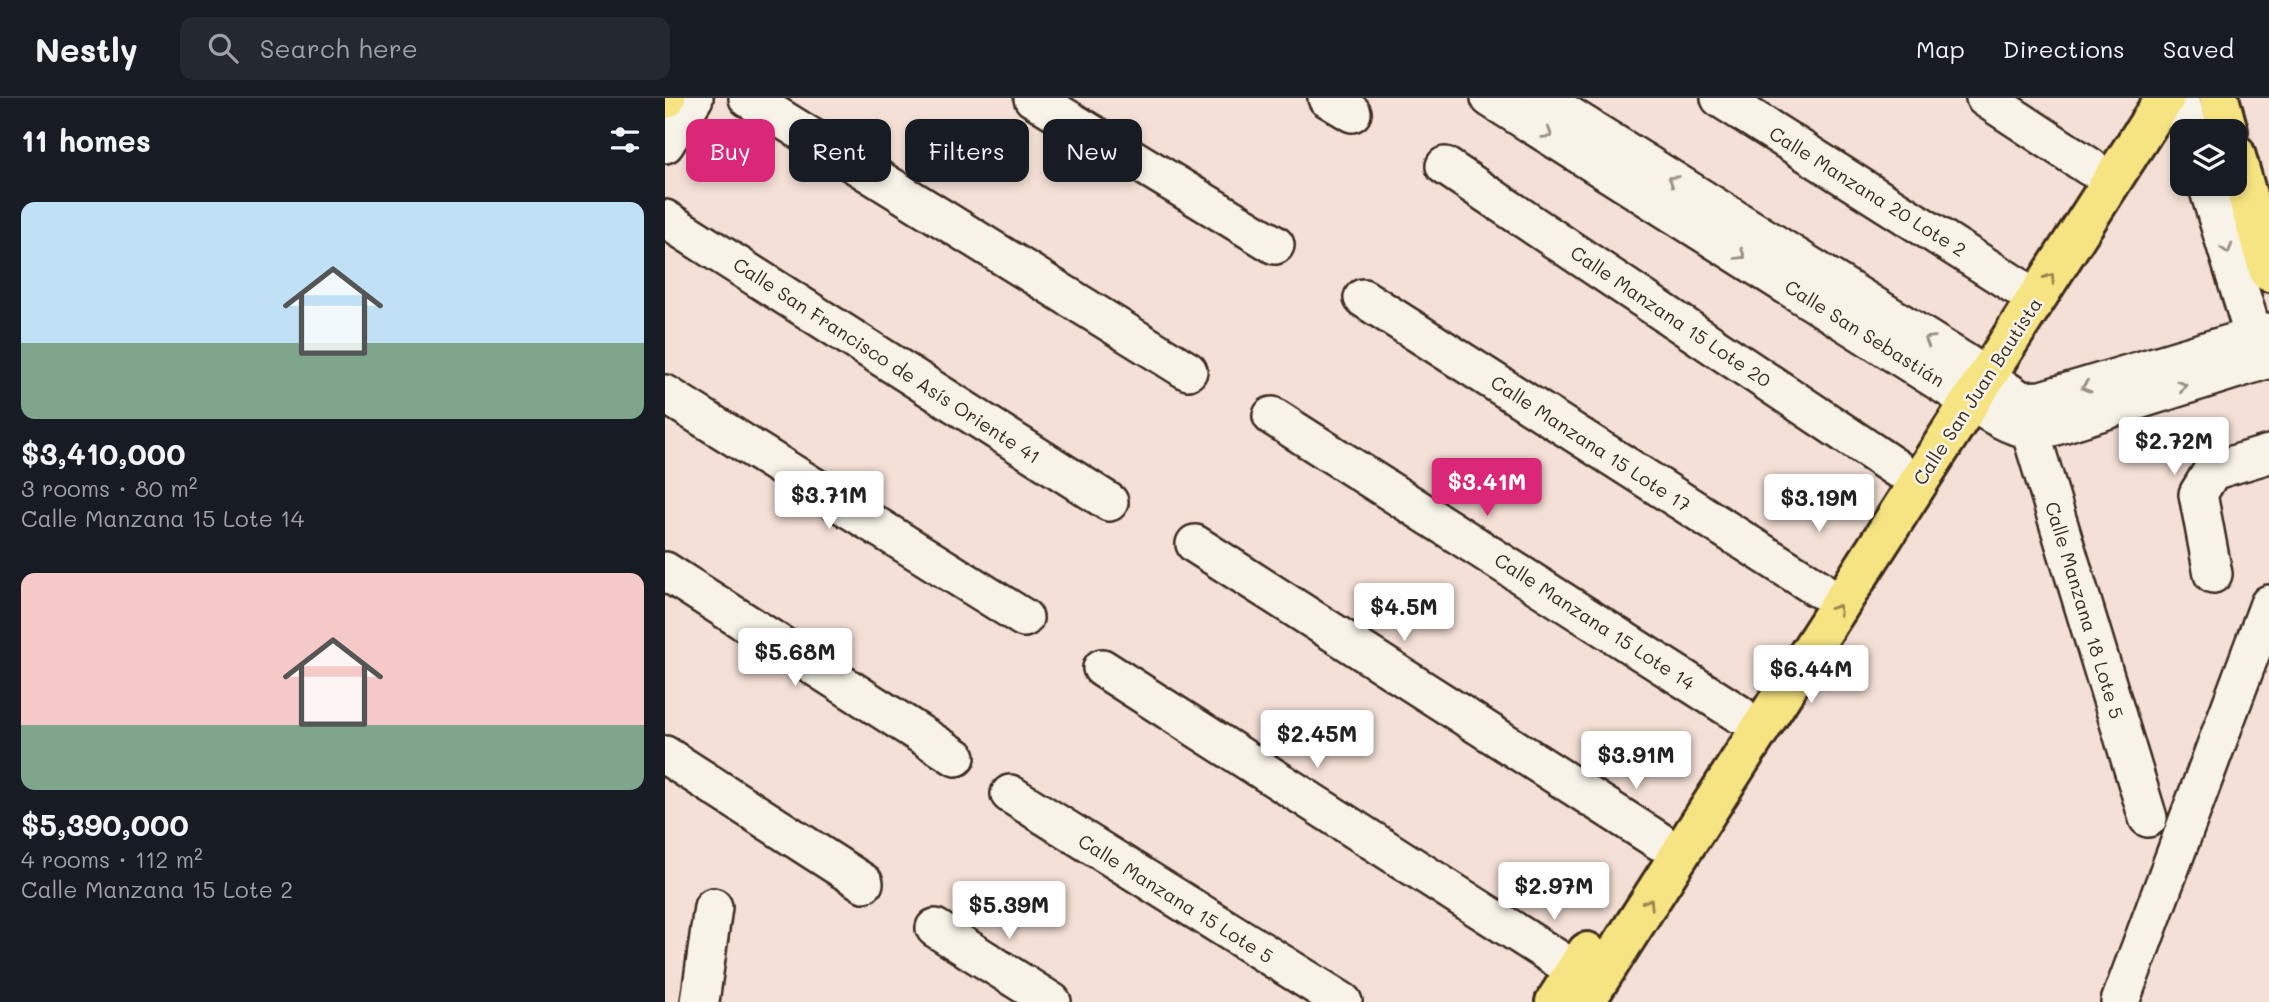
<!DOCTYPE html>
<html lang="en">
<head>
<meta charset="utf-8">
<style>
  :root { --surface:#171b24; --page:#242831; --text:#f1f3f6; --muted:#9ea1a6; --line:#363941; --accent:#db2777 }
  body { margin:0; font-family:Mali,sans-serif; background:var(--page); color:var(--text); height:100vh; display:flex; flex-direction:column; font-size:26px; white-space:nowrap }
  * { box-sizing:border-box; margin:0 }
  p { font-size:23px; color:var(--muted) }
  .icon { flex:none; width:38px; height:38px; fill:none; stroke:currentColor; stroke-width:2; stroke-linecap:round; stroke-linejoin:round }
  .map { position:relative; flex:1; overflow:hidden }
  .drawer { display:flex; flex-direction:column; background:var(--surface); width:665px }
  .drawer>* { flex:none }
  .guide { position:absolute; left:21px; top:21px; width:665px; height:63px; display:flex; gap:14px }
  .fabs { position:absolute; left:1505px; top:21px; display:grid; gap:14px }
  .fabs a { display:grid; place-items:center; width:77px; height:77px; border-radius:14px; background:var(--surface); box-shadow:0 4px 10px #0003; font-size:35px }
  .price { position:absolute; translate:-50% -60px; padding:0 16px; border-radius:7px; background:#fff; color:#222; font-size:23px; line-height:46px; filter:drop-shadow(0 2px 4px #0008) }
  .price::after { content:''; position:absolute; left:50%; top:42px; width:21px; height:16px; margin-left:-10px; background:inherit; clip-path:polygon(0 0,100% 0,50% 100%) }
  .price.current { background:var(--accent); color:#fff }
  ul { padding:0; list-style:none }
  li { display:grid; align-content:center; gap:14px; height:371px; padding:0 21px }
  li span { display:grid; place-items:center; height:217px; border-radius:14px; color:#555 }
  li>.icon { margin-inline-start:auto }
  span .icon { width:126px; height:126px; fill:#fffc; stroke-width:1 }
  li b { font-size:30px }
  h2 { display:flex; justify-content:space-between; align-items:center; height:84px; padding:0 21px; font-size:30px }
  .pill { padding:0 24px; border-radius:14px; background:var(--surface); box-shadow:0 4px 10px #0003; font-size:24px; line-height:63px }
  .pill.current { background:var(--accent); color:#fff }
  header { display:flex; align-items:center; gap:42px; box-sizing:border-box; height:98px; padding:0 35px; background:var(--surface); border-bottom:2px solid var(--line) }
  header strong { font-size:33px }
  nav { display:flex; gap:38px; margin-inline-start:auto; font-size:24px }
  .search { width:490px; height:63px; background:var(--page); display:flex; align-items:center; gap:18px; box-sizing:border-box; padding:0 24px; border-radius:14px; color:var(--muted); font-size:26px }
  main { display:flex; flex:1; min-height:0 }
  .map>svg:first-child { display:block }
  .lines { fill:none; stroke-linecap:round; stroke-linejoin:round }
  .minor-casing { stroke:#3b2a1e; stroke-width:42 }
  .major-casing { stroke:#3b2a1e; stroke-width:44 }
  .minor { stroke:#f7f3e8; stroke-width:37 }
  .major { stroke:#f6e381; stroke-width:38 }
  .oneway { stroke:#998e83 }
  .oneway2 { stroke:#988650 }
  .labels { text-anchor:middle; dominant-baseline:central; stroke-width:5; stroke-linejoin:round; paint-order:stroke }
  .street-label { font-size:19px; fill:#3b2a1e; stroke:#f7f3e8 }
</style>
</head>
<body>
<header>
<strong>Nestly</strong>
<div class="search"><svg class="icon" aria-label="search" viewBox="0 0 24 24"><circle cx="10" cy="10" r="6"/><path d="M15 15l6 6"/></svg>Search here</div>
<nav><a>Map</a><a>Directions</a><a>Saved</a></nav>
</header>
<main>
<section class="drawer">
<h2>11 homes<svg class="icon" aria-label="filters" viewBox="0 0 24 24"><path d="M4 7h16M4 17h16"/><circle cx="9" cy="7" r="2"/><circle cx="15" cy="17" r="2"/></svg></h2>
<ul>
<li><span style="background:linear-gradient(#bfe0f5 65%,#7fa58c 0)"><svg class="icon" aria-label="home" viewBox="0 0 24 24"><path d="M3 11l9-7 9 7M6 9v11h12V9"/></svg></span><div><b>$3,410,000</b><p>3 rooms · 80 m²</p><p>Calle Manzana 15 Lote 14</p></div></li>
<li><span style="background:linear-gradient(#f6c9c9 70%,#7fa58c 0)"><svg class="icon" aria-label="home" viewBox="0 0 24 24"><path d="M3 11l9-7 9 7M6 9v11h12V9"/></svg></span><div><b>$5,390,000</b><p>4 rooms · 112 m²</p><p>Calle Manzana 15 Lote 2</p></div></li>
</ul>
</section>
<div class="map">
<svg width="1604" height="904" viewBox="0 0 1604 904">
  <rect width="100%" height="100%" fill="#f4e0d6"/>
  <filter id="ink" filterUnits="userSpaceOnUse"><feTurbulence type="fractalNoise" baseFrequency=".0143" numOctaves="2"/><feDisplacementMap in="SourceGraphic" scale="14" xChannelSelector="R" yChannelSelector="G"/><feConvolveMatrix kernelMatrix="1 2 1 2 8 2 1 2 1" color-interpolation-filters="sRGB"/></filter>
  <g filter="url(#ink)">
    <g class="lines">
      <defs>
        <path id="minor" d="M 83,0 L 523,273
          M 368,0 L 610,147
          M 662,0 L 687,15
          M 825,0 L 1305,303 C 1333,319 1350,335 1384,330 L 1604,261
          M 876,0 L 1299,264 L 1357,303 L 1376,302 L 1604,234
          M 1055,0 L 1350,187
          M 1320,0 L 1425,69
          M 1515,0 L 1525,33
          M 0,46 L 29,0
          M 780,68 L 1231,370
          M 1542,86 L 1596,262
          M 0,121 L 444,404
          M 698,200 L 1154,491
          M 0,296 L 359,520
          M 1358,309 L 1483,720
          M 607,318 L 1074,616
          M 530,446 L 994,743
          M 0,473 L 291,659
          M 1548,476 L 1533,396 L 1547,373 L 1604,356
          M 437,570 L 910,872
          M 0,657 L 199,785
          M 345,696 L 678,904
          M 270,830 L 387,904
          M 35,904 L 48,809
          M 1455,904 L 1604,506"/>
        <path id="major" d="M 1554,0 L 1563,33
          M 0,1 L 1,0
          M 1570,55 L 1604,174
          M 890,904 L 922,854
          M 920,904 L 1500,0"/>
      </defs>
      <!-- minor casing -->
      <use href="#minor" class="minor-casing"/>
      <!-- major casing -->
      <use href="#major" class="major-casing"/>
      <!-- minor -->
      <use href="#minor" class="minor"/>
      <!-- major -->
      <use href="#major" class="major"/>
    </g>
    <!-- one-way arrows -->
    <defs><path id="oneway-chevron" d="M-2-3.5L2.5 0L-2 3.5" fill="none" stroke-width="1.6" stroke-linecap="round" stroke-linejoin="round" transform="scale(1.75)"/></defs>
    <g class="oneway">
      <use href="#oneway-chevron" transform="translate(883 36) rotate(32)"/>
      <use href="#oneway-chevron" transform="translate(1008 82) rotate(-148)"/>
      <use href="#oneway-chevron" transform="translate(1562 151) rotate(73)"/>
      <use href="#oneway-chevron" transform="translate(1076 157) rotate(32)"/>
      <use href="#oneway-chevron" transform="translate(1264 242) rotate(-148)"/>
      <use href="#oneway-chevron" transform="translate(1517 288) rotate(-17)"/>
      <use href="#oneway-chevron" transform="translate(1421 289) rotate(163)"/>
    </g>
    <g class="oneway2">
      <use href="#oneway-chevron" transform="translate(1385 180) rotate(-57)"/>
      <use href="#oneway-chevron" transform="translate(1172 511) rotate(-57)"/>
      <use href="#oneway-chevron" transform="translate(984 805) rotate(-57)"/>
    </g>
  </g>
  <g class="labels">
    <!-- street labels -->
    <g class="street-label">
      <text transform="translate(1203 93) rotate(32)">Calle Manzana 20 Lote 2</text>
      <text transform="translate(1006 218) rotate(34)">Calle Manzana 15 Lote 20</text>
      <text transform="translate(1200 235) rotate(32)">Calle San Sebastián</text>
      <text transform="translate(222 262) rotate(33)">Calle San Francisco de Asís Oriente 41</text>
      <text transform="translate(1312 293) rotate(-57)">Calle San Juan Bautista</text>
      <text transform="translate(926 345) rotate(33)">Calle Manzana 15 Lote 17</text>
      <text transform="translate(1420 512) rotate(73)">Calle Manzana 18 Lote 5</text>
      <text transform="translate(930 523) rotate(33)">Calle Manzana 15 Lote 14</text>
      <text transform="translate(511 800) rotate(32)">Calle Manzana 15 Lote 5</text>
    </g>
  </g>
</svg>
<div class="fabs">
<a><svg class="icon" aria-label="layers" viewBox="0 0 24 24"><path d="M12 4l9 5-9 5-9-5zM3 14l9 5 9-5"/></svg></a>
</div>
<b class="price" style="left:1509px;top:379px">$2.72M</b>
<b class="price current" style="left:822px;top:420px">$3.41M</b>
<b class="price" style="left:164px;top:433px">$3.71M</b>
<b class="price" style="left:1154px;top:436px">$3.19M</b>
<b class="price" style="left:739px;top:545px">$4.5M</b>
<b class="price" style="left:130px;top:590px">$5.68M</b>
<b class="price" style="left:1146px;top:607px">$6.44M</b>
<b class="price" style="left:652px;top:672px">$2.45M</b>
<b class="price" style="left:971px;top:693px">$3.91M</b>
<b class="price" style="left:889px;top:824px">$2.97M</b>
<b class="price" style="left:344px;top:843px">$5.39M</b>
<div class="guide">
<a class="pill current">Buy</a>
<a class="pill">Rent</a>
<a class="pill">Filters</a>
<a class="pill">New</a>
</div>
</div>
</main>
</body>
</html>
